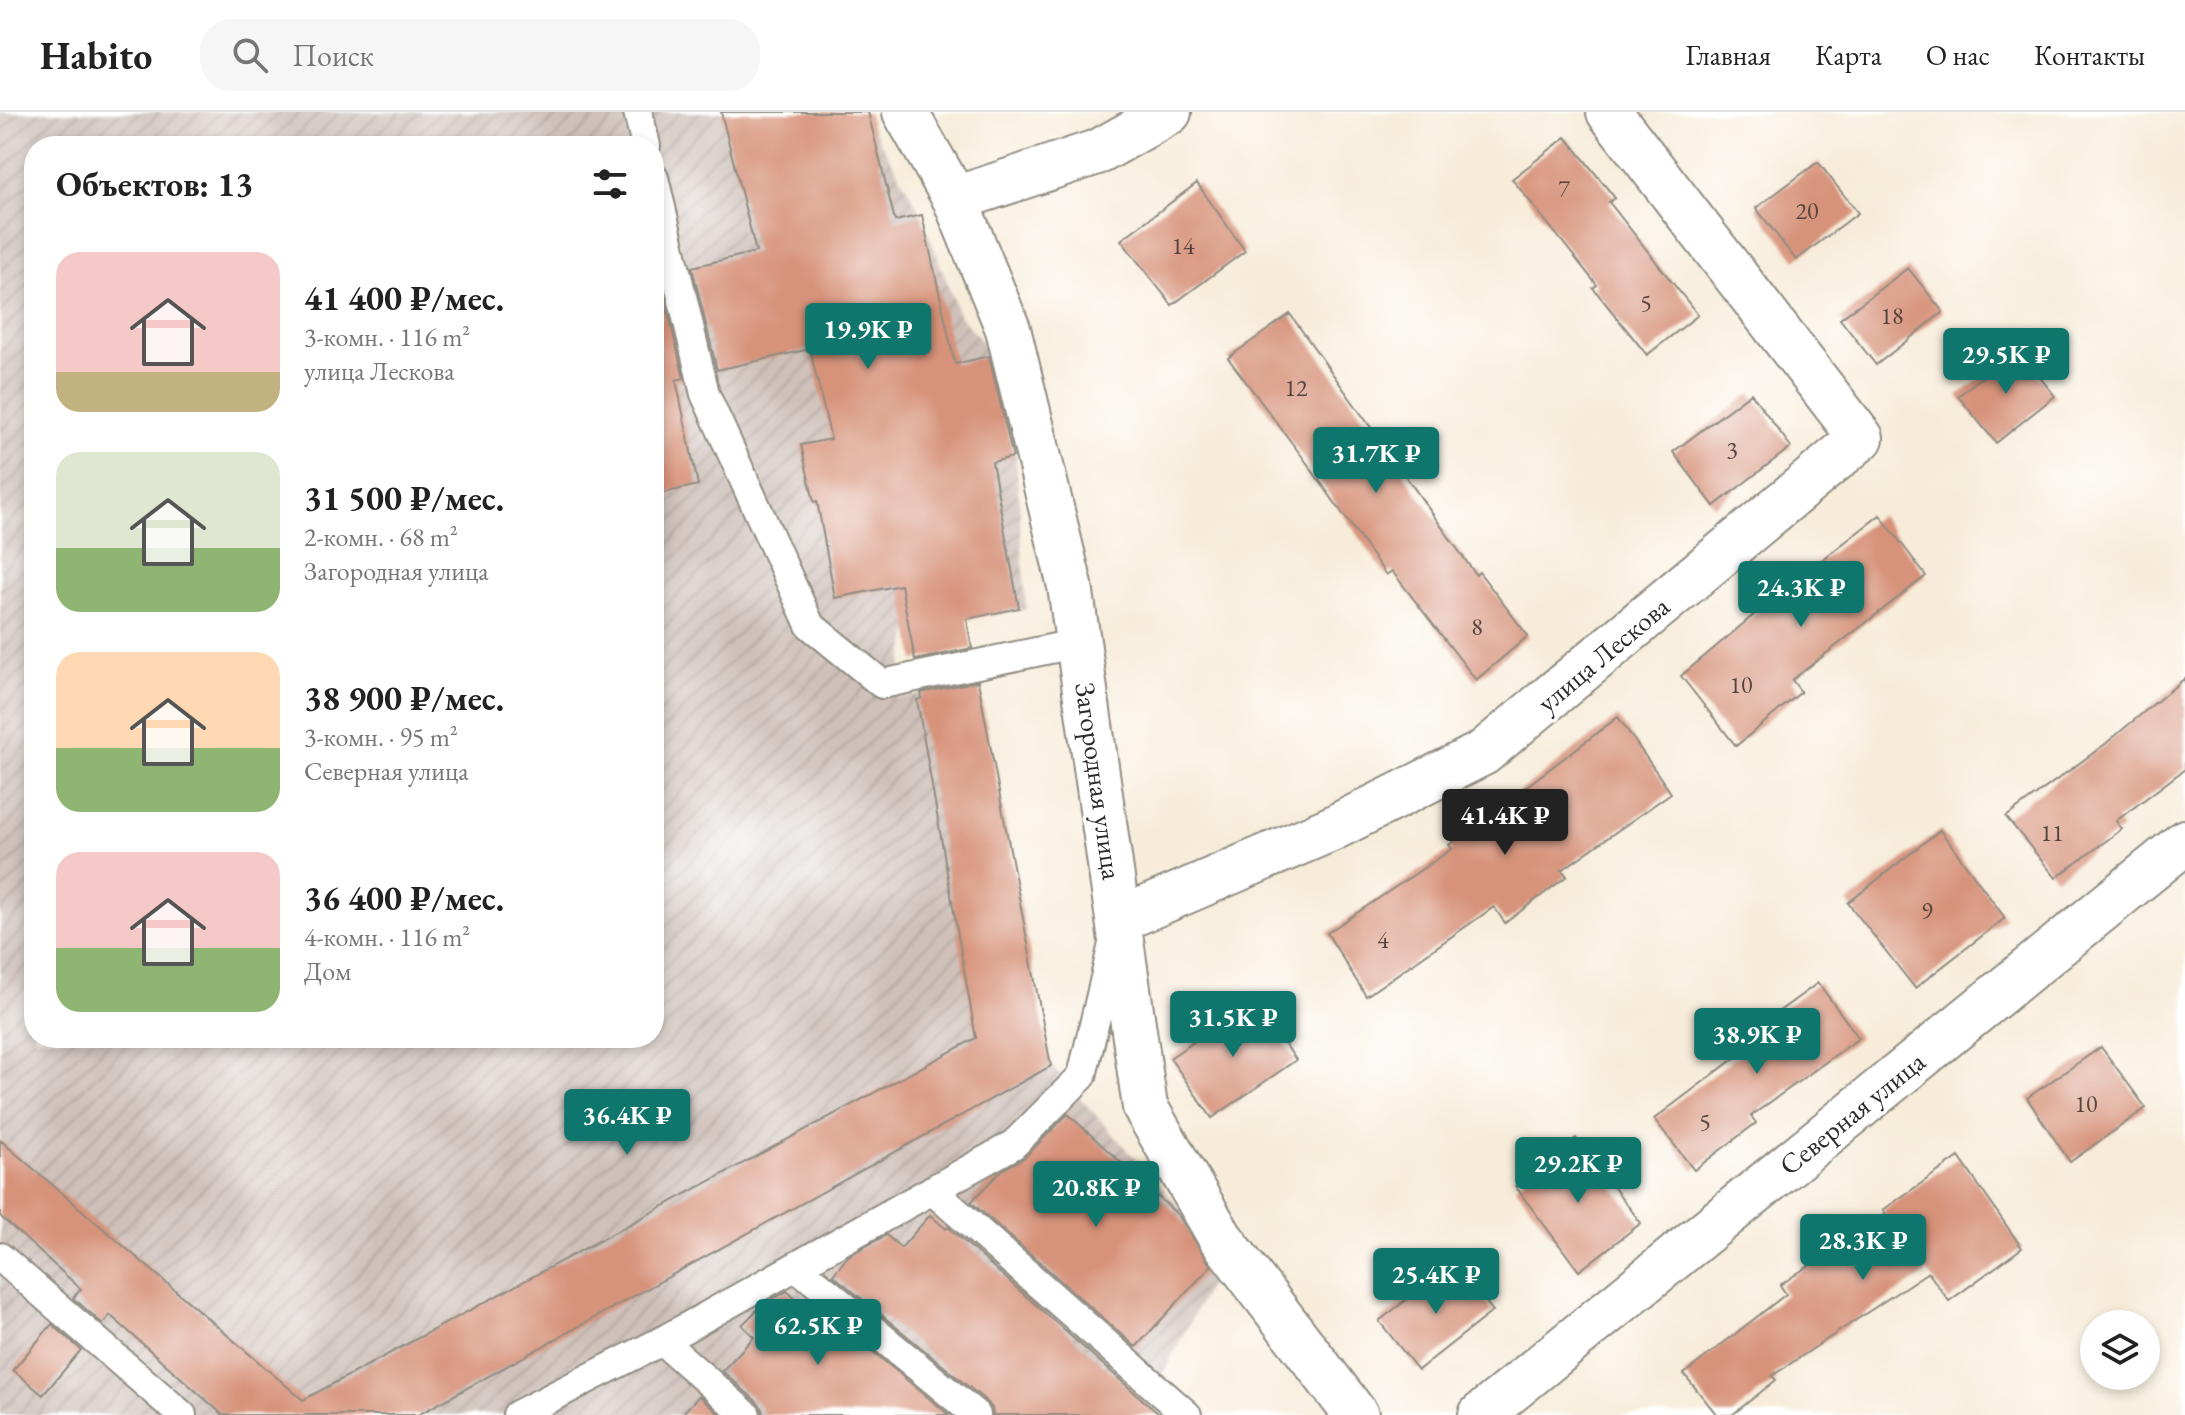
<!DOCTYPE html>
<html lang="ru">
<head>
<meta charset="utf-8">
<style>
  :root { --surface:#fff; --page:#f6f6f6; --text:#222; --muted:#767676; --line:#e0e0e0; --accent:#0f766e }
  body { margin:0; font-family:"EB Garamond",serif; background:var(--page); color:var(--text); height:100vh; display:flex; flex-direction:column; font-size:30px; white-space:nowrap }
  * { box-sizing:border-box; margin:0 }
  p { font-size:26px; color:var(--muted) }
  .icon { flex:none; width:44px; height:44px; fill:none; stroke:currentColor; stroke-width:2; stroke-linecap:round; stroke-linejoin:round }
  .map { position:relative; flex:1; overflow:hidden }
  .side { position:absolute; left:24px; top:24px; width:640px; height:912px; display:flex; flex-direction:column; background:var(--surface); border-radius:32px; box-shadow:0 4px 12px #0003 }
  .side>* { flex:none }
  .buttons { position:absolute; left:2080px; top:1198px; display:grid; gap:16px }
  .buttons a { display:grid; place-items:center; width:80px; height:80px; border-radius:50%; background:var(--surface); box-shadow:0 4px 12px #0003; font-size:40px }
  .price { position:absolute; translate:-50% -68px; padding:0 18px; border-radius:8px; background:var(--accent); color:#fff; font-size:26px; line-height:52px; filter:drop-shadow(0 2px 4px #0008) }
  .price::after { content:''; position:absolute; left:50%; top:48px; width:24px; height:18px; margin-left:-12px; background:inherit; clip-path:polygon(0 0,100% 0,50% 100%) }
  .price.on { background:#222; color:#fff }
  ul { padding:0; list-style:none }
  li { display:flex; align-items:center; gap:24px; height:200px; padding:0 32px }
  li span { display:grid; place-items:center; flex:none; width:224px; height:160px; border-radius:24px; color:#555 }
  li>.icon { margin-inline-start:auto }
  span .icon { width:96px; height:96px; fill:#fffc; stroke-width:1 }
  li b { font-size:34px }
  h2 { display:flex; justify-content:space-between; align-items:center; height:96px; padding:0 32px; font-size:34px }
  header { display:flex; align-items:center; gap:48px; box-sizing:border-box; height:112px; padding:0 40px; background:var(--surface); border-bottom:2px solid var(--line) }
  header strong { font-size:38px }
  nav { display:flex; gap:44px; margin-inline-start:auto; font-size:28px }
  .search { width:560px; height:72px; background:var(--page); display:flex; align-items:center; gap:20px; box-sizing:border-box; padding:0 28px; border-radius:32px; color:var(--muted); font-size:30px }
  .map>svg:first-child { display:block }
  .industrial { fill:url(#industrial-furrows); fill-rule:evenodd }
  .building { fill:#d7937a }
  .lines { fill:none; stroke-linecap:round; stroke-linejoin:round }
  .lane-casing { stroke:#918c82; stroke-width:32 }
  .street-casing { stroke:#918c82; stroke-width:48 }
  .lane { stroke:#fff; stroke-width:28 }
  .street { stroke:#fff; stroke-width:44 }
  .labels { text-anchor:middle; dominant-baseline:central; stroke-width:7; stroke-linejoin:round; paint-order:stroke }
  .number-label { font-size:24px; fill:#56453f }
  .street-label { font-size:28px; fill:#2b2b2b; stroke:#fff }
</style>
</head>
<body>
<header>
<strong>Habito</strong>
<div class="search"><svg class="icon" aria-label="search" viewBox="0 0 24 24"><circle cx="10" cy="10" r="6"/><path d="M15 15l6 6"/></svg>Поиск</div>
<nav><a>Главная</a><a>Карта</a><a>О нас</a><a>Контакты</a></nav>
</header>
<div class="map">
<svg width="2185" height="1303" viewBox="0 0 2185 1303">
  <defs>
    <pattern id="industrial-furrows" width="10" height="10" patternUnits="userSpaceOnUse" patternTransform="scale(2)"><rect width="10" height="10" fill="#cfc1ba"/><path d="M-1 1l2-2M0 10L10 0M9 11l2-2" fill="none" stroke="#b2a6a0"/></pattern>
  </defs>
  <rect width="100%" height="100%" fill="#fff"/>
  <filter id="ink" filterUnits="userSpaceOnUse"><feTurbulence type="fractalNoise" baseFrequency=".0125" numOctaves="2"/><feDisplacementMap in="SourceGraphic" scale="16" xChannelSelector="R" yChannelSelector="G"/><feConvolveMatrix kernelMatrix="1 2 1 2 8 2 1 2 1" color-interpolation-filters="sRGB"/></filter>
  <filter id="wash" filterUnits="userSpaceOnUse"><feTurbulence type="fractalNoise" baseFrequency=".006" numOctaves="4" result="noise"/><feDisplacementMap in="SourceGraphic" scale="32" xChannelSelector="R" yChannelSelector="G"/><feGaussianBlur stdDeviation="1.8" result="paint"/><feColorMatrix in="noise" values="0 0 0 0 0 0 0 0 0 0 0 0 0 0 0 0 0 1.4 0 .05"/><feComposite in="paint" operator="in"/></filter>
  <g filter="url(#wash)">
    <rect width="100%" height="100%" fill="#f7ecd9"/>
    <!-- industrial -->
    <path class="industrial" d="M 0,0 L 868,0 L 871,13 L 922,103 L 959,203 L 993,243 L 1016,344 L 1026,497 L 909,518 L 896,586 L 979,573 L 1051,954 L 1177,1092 L 1219,1154 L 1147,1292 L 1159,1303 L 0,1303 ZM 34,34 L 654,34 L 654,926 L 34,926 Z"/>
    <g id="blocks">
      <!-- building -->
      <path class="building" d="M 721,0 L 868,0 L 895,109 L 922,103 L 955,252 L 989,244 L 1013,345 L 992,350 L 1019,496 L 967,507 L 972,536 L 915,548 L 901,473 L 835,486 L 817,389 L 814,390 L 801,333 L 831,327 L 810,237 L 717,258 L 692,155 L 756,140 Z
        M 1566,25 L 1615,86 L 1609,90 L 1698,203 L 1647,243 L 1593,176 L 1597,173 L 1512,67 Z
        M 1818,50 L 1858,101 L 1796,148 L 1756,96 Z
        M 1197,71 L 1245,139 L 1172,193 L 1121,128 Z
        M 1908,156 L 1943,200 L 1876,253 L 1840,207 Z
        M 659,163 L 684,266 L 676,268 L 698,373 L 654,383 L 654,164 Z
        M 1290,202 L 1476,463 L 1479,460 L 1528,524 L 1476,568 L 1392,459 L 1386,463 L 1304,347 L 1228,246 Z
        M 2017,237 L 2055,284 L 1996,331 L 1958,284 Z
        M 1751,281 L 1791,335 L 1714,394 L 1673,340 Z
        M 1880,403 L 1926,464 L 1792,568 L 1801,580 L 1736,634 L 1681,564 L 1787,475 Z
        M 2185,566 L 2185,657 L 2116,709 L 2122,717 L 2056,766 L 2006,705 L 2104,633 Z
        M 978,569 L 1051,954 L 418,1303 L 223,1303 L 110,1203 L 103,1212 L 73,1186 L 81,1177 L 0,1104 L 0,1028 L 303,1288 L 976,926 L 917,588 L 922,586 L 921,581 Z
        M 1618,605 L 1671,681 L 1562,758 L 1567,764 L 1505,811 L 1494,795 L 1366,884 L 1327,821 L 1452,737 L 1449,733 Z
        M 1940,718 L 2005,806 L 1915,876 L 1848,791 Z
        M 1818,871 L 1859,926 L 1751,1004 L 1756,1011 L 1694,1058 L 1654,1007 L 1752,933 L 1745,924 Z
        M 1255,888 L 1296,948 L 1212,1006 L 1170,946 Z
        M 2101,935 L 2146,996 L 2070,1050 L 2027,986 Z
        M 1068,1002 L 1178,1103 L 1211,1154 L 1136,1235 L 971,1090 L 1001,1059 L 1025,1045 Z
        M 1576,1026 L 1641,1111 L 1579,1159 L 1515,1074 Z
        M 1959,1045 L 2022,1136 L 1949,1189 L 1928,1160 L 1772,1264 L 1776,1268 L 1732,1303 L 1717,1303 L 1684,1262 L 1786,1182 L 1780,1173 L 1886,1102 L 1883,1098 Z
        M 930,1103 L 946,1117 L 948,1115 L 1160,1303 L 993,1303 L 992,1296 L 987,1290 L 833,1163 L 848,1144 L 886,1123 L 901,1136 Z
        M 1454,1151 L 1493,1199 L 1418,1258 L 1379,1209 Z
        M 787,1179 L 805,1195 L 811,1188 L 949,1303 L 763,1303 L 762,1297 L 757,1290 L 722,1259 L 754,1225 L 742,1213 L 763,1192 Z
        M 52,1212 L 81,1238 L 43,1283 L 13,1258 Z
        M 699,1284 L 720,1303 L 681,1303 Z"/>
    </g>
  </g>
  <g filter="url(#ink)">
    <use href="#blocks" fill-opacity="0" stroke="#918c82" stroke-width="2"/>
    <g class="lines">
      <defs>
        <path id="lane" d="M 638,0 L 646,34
          M 654,66 L 705,282 L 810,513 L 882,572 L 1079,531
          M 932,1078 L 1187,1303
          M 0,1145 L 182,1303
          M 797,1155 L 976,1303
          M 662,1229 L 746,1303
          M 517,1303 L 662,1229 L 1013,1033 L 1082,964 L 1113,832"/>
        <path id="street" d="M 905,0 L 955,87 L 1008,217 L 1070,474 L 1145,995 L 1220,1125 L 1356,1303
          M 955,87 L 1100,39 L 1169,0
          M 1119,808 L 1331,717 L 1483,641 L 1861,326 L 1609,0
          M 1481,1303 L 2185,730"/>
      </defs>
      <!-- lane casing -->
      <use href="#lane" class="lane-casing"/>
      <!-- street casing -->
      <use href="#street" class="street-casing"/>
      <!-- lane -->
      <use href="#lane" class="lane"/>
      <!-- street -->
      <use href="#street" class="street"/>
    </g>
  </g>
  <g class="labels">
    <!-- number labels -->
    <g class="number-label">
      <text x="1564" y="76">7</text>
      <text x="1807" y="98">20</text>
      <text x="1183" y="133">14</text>
      <text x="1646" y="190">5</text>
      <text x="1892" y="203">18</text>
      <text x="1296" y="275">12</text>
      <text x="1732" y="337">3</text>
      <text x="1477" y="514">8</text>
      <text x="1741" y="572">10</text>
      <text x="2052" y="720">11</text>
      <text x="1927" y="798">9</text>
      <text x="1383" y="827">4</text>
      <text x="2086" y="991">10</text>
      <text x="1705" y="1009">5</text>
    </g>
    <!-- street labels -->
    <g class="street-label">
      <text transform="translate(1603 542) rotate(-40)">улица Лескова</text>
      <text transform="translate(1099 669) rotate(82)">Загородная улица</text>
      <text transform="translate(1852 1001) rotate(-39)">Северная улица</text>
    </g>
  </g>
</svg>
<div class="buttons">
<a><svg class="icon" aria-label="layers" viewBox="0 0 24 24"><path d="M12 4l9 5-9 5-9-5zM3 14l9 5 9-5"/></svg></a>
</div>
<b class="price" style="left:868px;top:259px">19.9K ₽</b>
<b class="price" style="left:2006px;top:284px">29.5K ₽</b>
<b class="price" style="left:1376px;top:383px">31.7K ₽</b>
<b class="price" style="left:1801px;top:517px">24.3K ₽</b>
<b class="price on" style="left:1505px;top:745px">41.4K ₽</b>
<b class="price" style="left:1233px;top:947px">31.5K ₽</b>
<b class="price" style="left:1757px;top:964px">38.9K ₽</b>
<b class="price" style="left:627px;top:1045px">36.4K ₽</b>
<b class="price" style="left:1578px;top:1093px">29.2K ₽</b>
<b class="price" style="left:1096px;top:1117px">20.8K ₽</b>
<b class="price" style="left:1863px;top:1170px">28.3K ₽</b>
<b class="price" style="left:1436px;top:1204px">25.4K ₽</b>
<b class="price" style="left:818px;top:1255px">62.5K ₽</b>
<section class="side">
<h2>Объектов: 13<svg class="icon" aria-label="filters" viewBox="0 0 24 24"><path d="M4 7h16M4 17h16"/><circle cx="9" cy="7" r="2"/><circle cx="15" cy="17" r="2"/></svg></h2>
<ul>
<li><span style="background:linear-gradient(#f6c9c9 75%,#c2b280 0)"><svg class="icon" aria-label="home" viewBox="0 0 24 24"><path d="M3 11l9-7 9 7M6 9v11h12V9"/></svg></span><div><b>41 400 ₽/мес.</b><p>3-комн. · 116 m²</p><p>улица Лескова</p></div></li>
<li><span style="background:linear-gradient(#dfe7d0 60%,#8fb573 0)"><svg class="icon" aria-label="home" viewBox="0 0 24 24"><path d="M3 11l9-7 9 7M6 9v11h12V9"/></svg></span><div><b>31 500 ₽/мес.</b><p>2-комн. · 68 m²</p><p>Загородная улица</p></div></li>
<li><span style="background:linear-gradient(#ffd9b3 60%,#8fb573 0)"><svg class="icon" aria-label="home" viewBox="0 0 24 24"><path d="M3 11l9-7 9 7M6 9v11h12V9"/></svg></span><div><b>38 900 ₽/мес.</b><p>3-комн. · 95 m²</p><p>Северная улица</p></div></li>
<li><span style="background:linear-gradient(#f6c9c9 60%,#8fb573 0)"><svg class="icon" aria-label="home" viewBox="0 0 24 24"><path d="M3 11l9-7 9 7M6 9v11h12V9"/></svg></span><div><b>36 400 ₽/мес.</b><p>4-комн. · 116 m²</p><p>Дом</p></div></li>
</ul>
</section>
</div>
</body>
</html>
